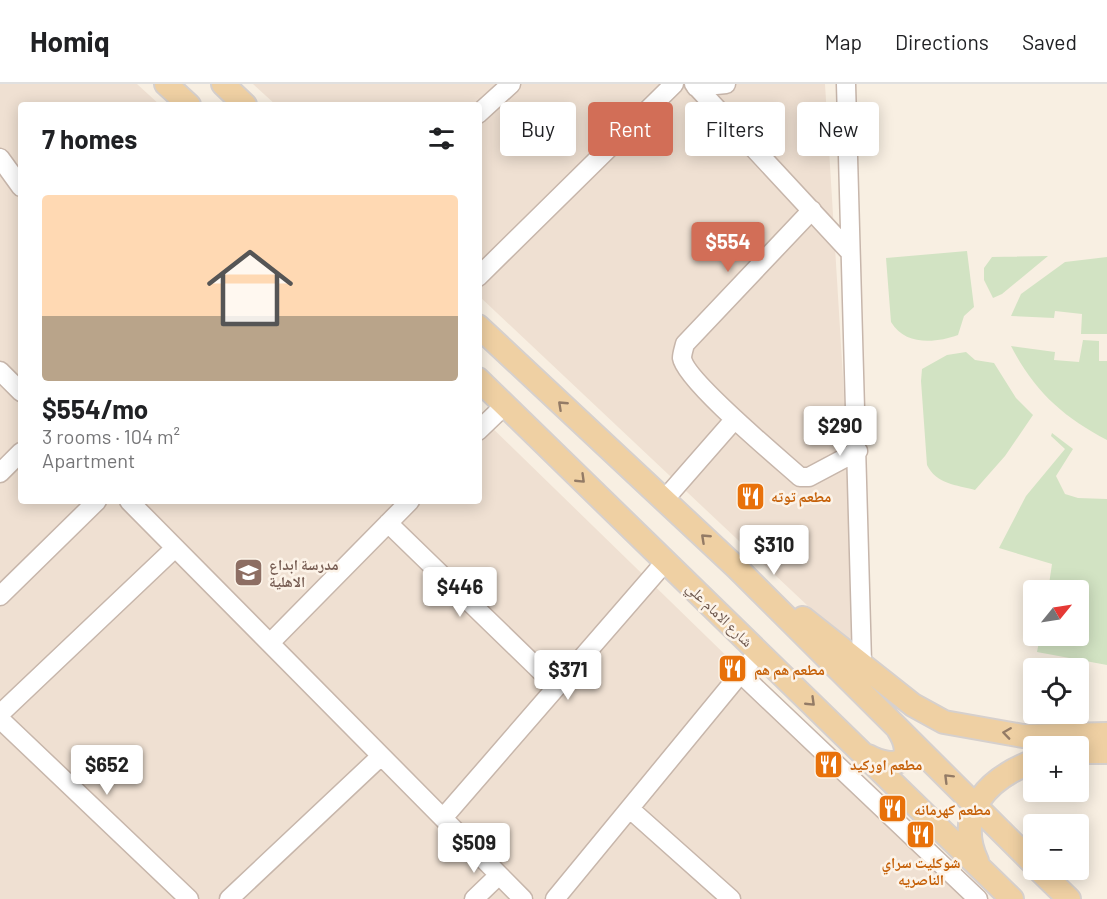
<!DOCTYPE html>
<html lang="en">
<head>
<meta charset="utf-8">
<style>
  :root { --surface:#fff; --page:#f2f2f2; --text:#202124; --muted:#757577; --line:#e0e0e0; --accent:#d26e57 }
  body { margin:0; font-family:Barlow,"Noto Naskh Arabic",sans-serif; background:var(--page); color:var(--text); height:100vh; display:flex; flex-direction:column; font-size:22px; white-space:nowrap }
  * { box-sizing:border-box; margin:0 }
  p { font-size:20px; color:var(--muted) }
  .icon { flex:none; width:33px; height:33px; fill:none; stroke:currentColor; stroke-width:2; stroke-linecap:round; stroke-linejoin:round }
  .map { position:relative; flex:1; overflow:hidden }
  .drawer { position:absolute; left:18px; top:18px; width:464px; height:402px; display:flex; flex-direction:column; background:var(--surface); border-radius:6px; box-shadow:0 3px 15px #0003 }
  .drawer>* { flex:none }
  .top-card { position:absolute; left:500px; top:18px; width:518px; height:54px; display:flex; gap:12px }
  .needle { width:39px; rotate:60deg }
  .controls { position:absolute; left:1023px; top:496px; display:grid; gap:12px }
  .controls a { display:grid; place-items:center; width:66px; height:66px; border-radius:6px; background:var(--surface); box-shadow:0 3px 15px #0003; font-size:30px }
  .price { position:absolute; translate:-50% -51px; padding:0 14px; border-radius:6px; background:#fff; color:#222; font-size:20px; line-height:39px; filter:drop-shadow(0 2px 3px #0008) }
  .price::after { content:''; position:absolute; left:50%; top:36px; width:18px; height:14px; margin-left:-9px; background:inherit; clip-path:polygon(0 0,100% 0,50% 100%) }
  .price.active { background:var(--accent); color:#fff }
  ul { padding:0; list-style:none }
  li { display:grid; align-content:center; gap:12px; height:318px; padding:0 24px }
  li+li { border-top:2px solid var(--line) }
  li span { display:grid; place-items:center; height:186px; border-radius:6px; color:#555 }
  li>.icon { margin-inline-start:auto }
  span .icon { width:108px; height:108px; fill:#fffc; stroke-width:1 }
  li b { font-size:26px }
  h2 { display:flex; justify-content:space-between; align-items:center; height:72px; padding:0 24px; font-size:26px }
  .pill { padding:0 21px; border-radius:6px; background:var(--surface); box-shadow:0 3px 15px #0003; font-size:21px; line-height:54px }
  .pill.active { background:var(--accent); color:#fff }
  header { display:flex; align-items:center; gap:36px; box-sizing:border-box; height:84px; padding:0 30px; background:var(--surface); border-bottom:2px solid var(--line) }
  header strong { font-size:28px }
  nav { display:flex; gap:33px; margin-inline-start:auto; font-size:21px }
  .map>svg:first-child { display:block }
  .residential { fill:#efe0d2 }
  .green { fill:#d2e3c3 }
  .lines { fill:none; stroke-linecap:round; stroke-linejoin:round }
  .minor-casing { stroke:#c7b6ab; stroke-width:21 }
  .major-casing { stroke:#d6d0cd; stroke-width:26 }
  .minor { stroke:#fff; stroke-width:18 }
  .major { stroke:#efd0a3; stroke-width:22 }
  .oneway { stroke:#937b66 }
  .labels { text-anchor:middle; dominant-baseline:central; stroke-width:5; stroke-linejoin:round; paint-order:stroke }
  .food-label { font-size:15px; font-weight:bold; fill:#c56008; stroke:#fcf3e8; text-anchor:start }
  .education-label { font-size:15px; font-weight:bold; fill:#785e54; stroke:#fcf3e8; text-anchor:start }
  .street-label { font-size:15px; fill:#6c564c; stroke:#fcf3e8 }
</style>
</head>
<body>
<header>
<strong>Homiq</strong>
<nav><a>Map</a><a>Directions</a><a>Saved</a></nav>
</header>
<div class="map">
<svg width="1107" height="815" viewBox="0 0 1107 815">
  <rect width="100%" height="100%" fill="#f8efe2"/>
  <!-- residential -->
  <path class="residential" d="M 0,0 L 137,0 L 160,21 L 21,21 L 21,417 L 478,417 L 479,331 L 976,815 L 0,815 Z
    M 253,0 L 825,0 L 860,571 L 479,212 L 478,21 L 276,21 Z"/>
  <!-- green -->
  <path class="green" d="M 967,167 L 974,223 L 964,232 L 958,251 C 936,259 905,262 891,238 L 886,174 Z
    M 1048,172 L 1002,210 L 993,214 L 984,196 L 984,184 L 992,173 Z
    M 1107,173 L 1107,250 L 1081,250 L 1082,230 L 1055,227 L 1054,234 L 1011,232 L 1021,210 L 1065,178 Z
    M 1083,256 L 1099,257 L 1099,277 L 1107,277 L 1107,356 C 1063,333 1034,307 1011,262 L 1055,268 L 1054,276 L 1079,278 Z
    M 966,268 L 975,276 L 994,279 L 1016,314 L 1033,331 L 1005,372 L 975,406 C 957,401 936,400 927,381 L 921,297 L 922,285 L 947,271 Z
    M 1052,349 L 1073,365 L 1056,392 L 1065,410 L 1078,414 L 1107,415 L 1107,581 L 1037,568 L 1040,552 L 1078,552 L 1078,507 L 1048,507 L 1052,480 L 999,464 L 1026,412 L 1065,365 L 1051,352 Z"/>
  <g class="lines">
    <defs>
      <path id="minor" d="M 694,0 L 849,167
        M 846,0 L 862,578
        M 696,3 L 726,0
        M 478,30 L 511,0
        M 0,74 L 21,103
        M 812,126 L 685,260 C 684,264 682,270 682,274 C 685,296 780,375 800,393 L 809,393 L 858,367
        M 478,193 L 674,0
        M 0,287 L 21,308
        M 478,347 L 505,321
        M 0,389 L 21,368
        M 664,416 L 734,336
        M 129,417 L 523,815
        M 388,439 L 557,603
        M 0,512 L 97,417
        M 270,559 L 410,417
        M 740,589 L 978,815
        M 0,630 L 175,464
        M 0,635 L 189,815
        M 630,725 L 731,815
        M 443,734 L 666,477
        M 229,815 L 381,672
        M 474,815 L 499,791
        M 555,815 L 759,567"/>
      <path id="major" d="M 166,0 L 189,21
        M 223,0 L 245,21
        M 478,242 L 737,484 L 1034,780
        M 478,295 L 1012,815
        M 803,534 L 913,621 L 944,638 L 1023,652 L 1107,650
        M 1078,668 L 1107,668
        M 868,672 C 896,687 918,677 898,645
        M 977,777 C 954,728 989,694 1034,677
        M 1039,786 L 1069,815"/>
    </defs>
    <!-- minor casing -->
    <use href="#minor" class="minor-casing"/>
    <!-- major casing -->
    <use href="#major" class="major-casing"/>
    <!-- minor -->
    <use href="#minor" class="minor"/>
    <!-- major -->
    <use href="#major" class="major"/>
  </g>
  <!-- one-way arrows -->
  <defs><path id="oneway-chevron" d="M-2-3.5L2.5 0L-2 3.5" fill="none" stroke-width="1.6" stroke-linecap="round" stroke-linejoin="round" transform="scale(1.5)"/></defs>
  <g class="oneway">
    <use href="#oneway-chevron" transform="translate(562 321) rotate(-137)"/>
    <use href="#oneway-chevron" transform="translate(581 395) rotate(44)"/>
    <use href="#oneway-chevron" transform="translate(705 454) rotate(-137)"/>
    <use href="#oneway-chevron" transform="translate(811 618) rotate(44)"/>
    <use href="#oneway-chevron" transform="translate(1007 649) rotate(-172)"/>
    <use href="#oneway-chevron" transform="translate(948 694) rotate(-135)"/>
  </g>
  <!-- icons -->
  <defs>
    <symbol id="restaurant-square" viewBox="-11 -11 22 22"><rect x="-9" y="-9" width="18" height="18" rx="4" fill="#e8710a" stroke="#fcf3e8"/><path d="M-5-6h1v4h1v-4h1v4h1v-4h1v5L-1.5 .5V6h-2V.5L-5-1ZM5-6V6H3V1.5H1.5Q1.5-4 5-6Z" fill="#fff"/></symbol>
    <symbol id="school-square" viewBox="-11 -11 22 22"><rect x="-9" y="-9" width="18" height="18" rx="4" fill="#8d6e63" stroke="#fcf3e8"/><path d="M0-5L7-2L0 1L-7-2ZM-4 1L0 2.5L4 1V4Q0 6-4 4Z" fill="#fff"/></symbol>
  </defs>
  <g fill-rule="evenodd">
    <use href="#restaurant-square" x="734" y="396" width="33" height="33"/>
    <use href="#school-square" x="232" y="472" width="33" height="33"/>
    <use href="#restaurant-square" x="716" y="568" width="33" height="33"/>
    <use href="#restaurant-square" x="812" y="664" width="33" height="33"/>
    <use href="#restaurant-square" x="876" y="708" width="33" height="33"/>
    <use href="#restaurant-square" x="904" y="734" width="33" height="33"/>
  </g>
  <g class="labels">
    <!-- food labels -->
    <g class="food-label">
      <text x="771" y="412">مطعم توته</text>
      <text x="754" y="585">مطعم هم هم</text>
      <text x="850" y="680">مطعم اوركيد</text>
      <text x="914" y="725">مطعم كهرمانه</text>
      <text x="921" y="778" text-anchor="middle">شوكليت سراي<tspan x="921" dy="17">الناصريه</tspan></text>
    </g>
    <!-- education labels -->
    <g class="education-label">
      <text x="269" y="480">مدرسة ابداع<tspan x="269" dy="17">الاهلية</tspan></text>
    </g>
    <!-- street labels -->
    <g class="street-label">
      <text transform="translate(720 530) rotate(44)">شارع الامام علي</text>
    </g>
  </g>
</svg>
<div class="controls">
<a><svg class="needle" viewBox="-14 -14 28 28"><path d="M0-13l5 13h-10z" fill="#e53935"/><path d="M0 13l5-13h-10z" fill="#757577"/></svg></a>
<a><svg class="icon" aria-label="locate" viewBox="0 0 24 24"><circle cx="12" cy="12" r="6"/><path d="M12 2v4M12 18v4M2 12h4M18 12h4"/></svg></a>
<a>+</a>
<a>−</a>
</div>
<b class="price active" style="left:728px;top:189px">$554</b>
<b class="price" style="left:840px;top:373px">$290</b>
<b class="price" style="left:774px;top:492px">$310</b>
<b class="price" style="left:460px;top:534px">$446</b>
<b class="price" style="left:568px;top:617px">$371</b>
<b class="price" style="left:107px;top:712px">$652</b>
<b class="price" style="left:474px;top:790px">$509</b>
<div class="top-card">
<a class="pill">Buy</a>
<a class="pill active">Rent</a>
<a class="pill">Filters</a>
<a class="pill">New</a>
</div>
<section class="drawer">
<h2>7 homes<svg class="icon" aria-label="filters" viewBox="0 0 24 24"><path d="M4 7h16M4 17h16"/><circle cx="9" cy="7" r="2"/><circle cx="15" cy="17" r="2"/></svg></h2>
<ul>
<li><span style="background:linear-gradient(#ffd9b3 65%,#b9a48a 0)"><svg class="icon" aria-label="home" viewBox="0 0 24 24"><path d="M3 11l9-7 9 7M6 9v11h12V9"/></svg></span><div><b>$554/mo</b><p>3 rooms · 104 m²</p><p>Apartment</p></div></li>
</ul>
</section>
</div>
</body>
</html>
